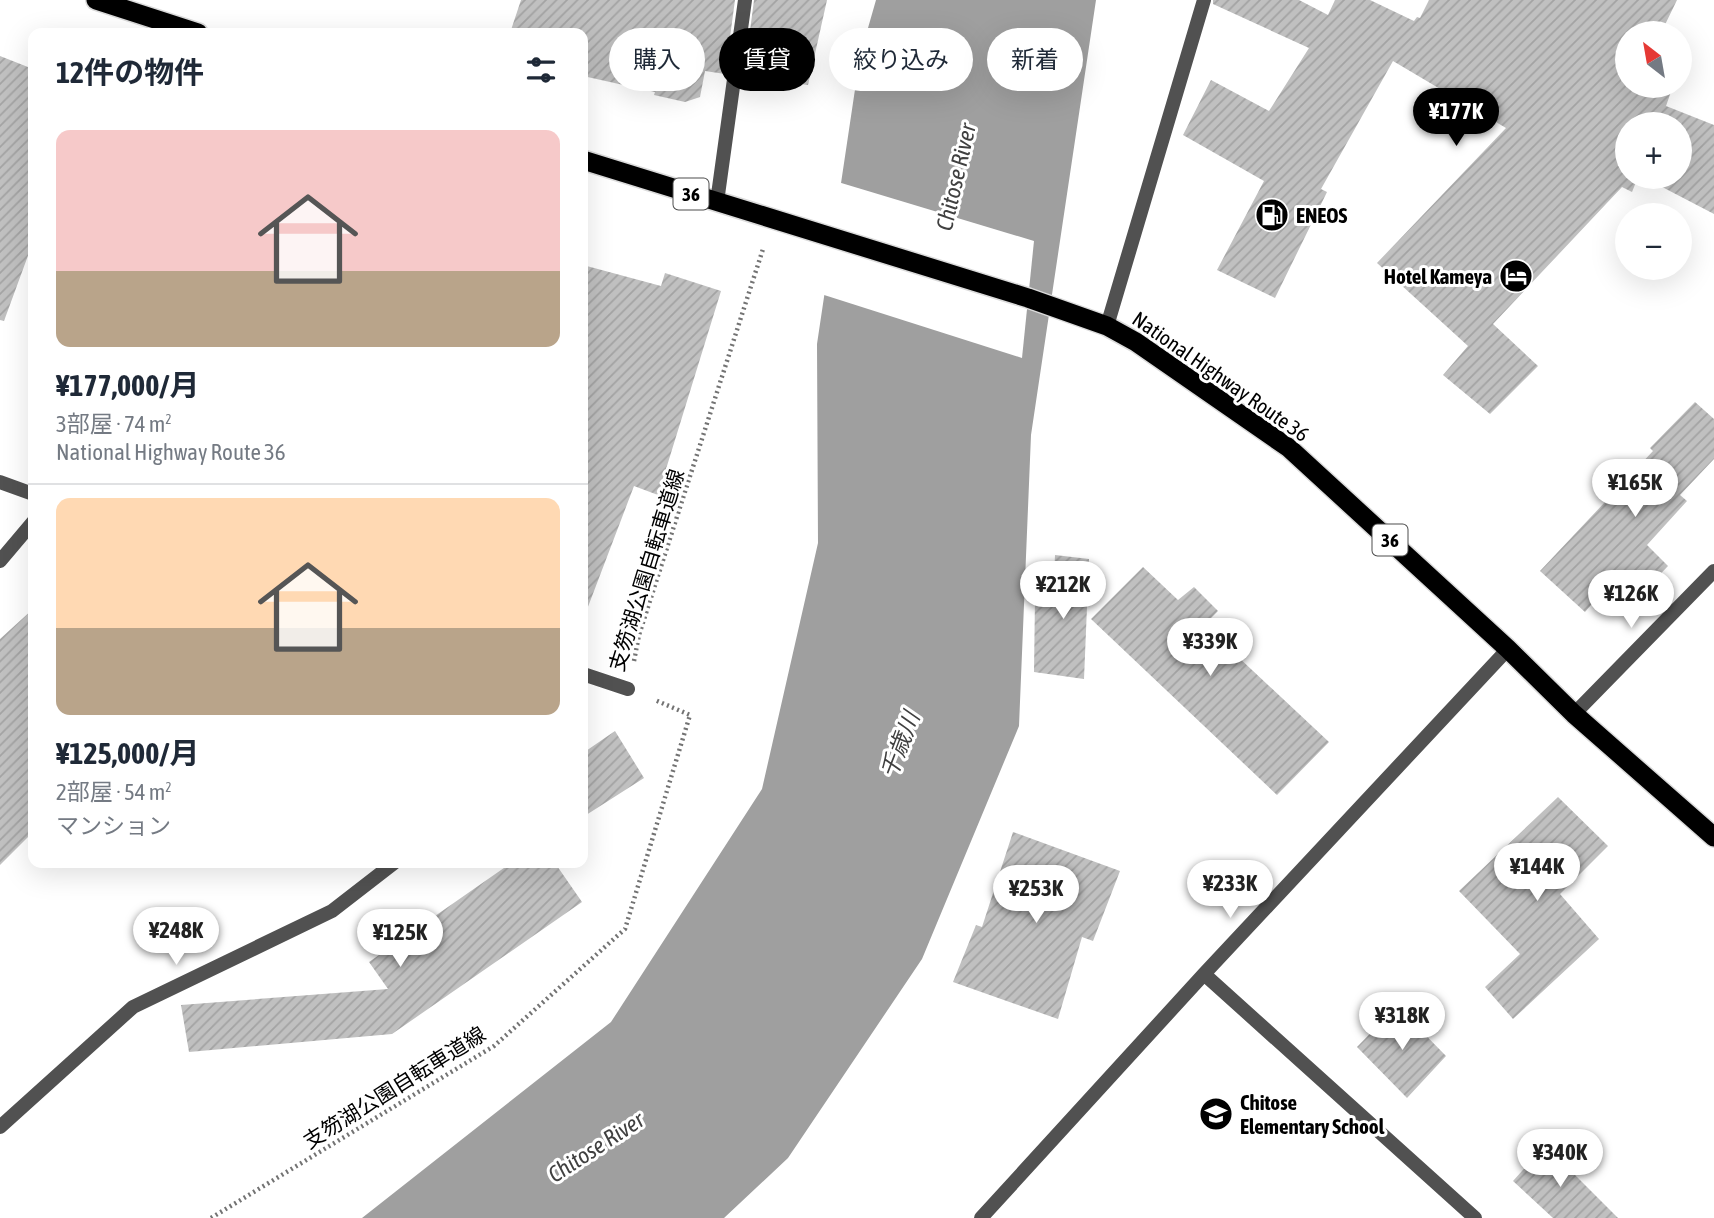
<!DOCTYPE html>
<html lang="ja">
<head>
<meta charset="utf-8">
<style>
  :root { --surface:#fff; --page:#f2f2f3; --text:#1f2937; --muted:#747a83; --line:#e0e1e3; --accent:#000 }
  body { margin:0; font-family:"Asap Condensed","Noto Sans JP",sans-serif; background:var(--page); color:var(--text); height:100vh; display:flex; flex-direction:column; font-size:26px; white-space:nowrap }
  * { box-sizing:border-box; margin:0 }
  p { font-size:23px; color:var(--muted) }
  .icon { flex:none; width:38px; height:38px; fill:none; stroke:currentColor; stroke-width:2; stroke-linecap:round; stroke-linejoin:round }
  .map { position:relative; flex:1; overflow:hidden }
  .drawer { position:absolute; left:28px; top:28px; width:560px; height:840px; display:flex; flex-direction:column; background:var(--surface); border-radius:14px; box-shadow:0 7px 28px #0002 }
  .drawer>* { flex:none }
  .guide { position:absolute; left:609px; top:28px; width:665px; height:63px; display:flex; gap:14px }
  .needle { width:46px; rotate:329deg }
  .buttons { position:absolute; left:1615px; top:21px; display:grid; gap:14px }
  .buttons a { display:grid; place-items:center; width:77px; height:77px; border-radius:50%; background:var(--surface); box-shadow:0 7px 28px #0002; font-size:35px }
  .price { position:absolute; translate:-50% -60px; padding:0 16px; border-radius:24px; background:#fff; color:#222; font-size:23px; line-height:46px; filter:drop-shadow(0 2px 4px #0008) }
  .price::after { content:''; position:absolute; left:50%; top:42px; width:21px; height:16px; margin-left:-10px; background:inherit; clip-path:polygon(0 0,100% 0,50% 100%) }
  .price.current { background:var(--accent); color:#fff }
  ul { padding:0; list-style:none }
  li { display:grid; align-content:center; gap:14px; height:371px; padding:0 28px }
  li+li { border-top:2px solid var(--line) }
  li span { display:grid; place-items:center; height:217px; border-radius:14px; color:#555 }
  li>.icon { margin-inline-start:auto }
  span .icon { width:126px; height:126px; fill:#fffc; stroke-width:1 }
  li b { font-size:30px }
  h2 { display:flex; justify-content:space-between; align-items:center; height:84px; padding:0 28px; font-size:30px }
  .pill { padding:0 24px; border-radius:32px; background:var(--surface); box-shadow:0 7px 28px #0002; font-size:24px; line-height:63px }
  .pill.current { background:var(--accent); color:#fff }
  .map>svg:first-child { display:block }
  .water { fill:#9f9f9f }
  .pier { fill:#fff }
  .building { fill:url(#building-hatch) }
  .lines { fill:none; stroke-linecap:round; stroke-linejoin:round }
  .trunk-casing { stroke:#dbdbdb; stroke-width:22 }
  .path { stroke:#737373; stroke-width:4.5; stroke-dasharray:2 3.5; stroke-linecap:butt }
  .minor { stroke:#515151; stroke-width:14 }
  .tertiary { stroke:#515151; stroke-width:14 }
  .trunk { stroke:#000; stroke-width:19 }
  .labels { text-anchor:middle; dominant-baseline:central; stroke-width:6; stroke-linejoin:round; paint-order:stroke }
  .shield { fill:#fff; stroke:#4c4c4c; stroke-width:2 }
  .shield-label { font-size:19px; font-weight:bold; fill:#000 }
  .poi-label { font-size:21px; font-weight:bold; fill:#000; stroke:#fff; text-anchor:start }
  .street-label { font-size:21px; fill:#000; stroke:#fff }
  .water-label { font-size:23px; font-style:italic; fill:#404040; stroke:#fff }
</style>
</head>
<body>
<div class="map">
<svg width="1714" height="1218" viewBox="0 0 1714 1218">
  <defs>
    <pattern id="building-hatch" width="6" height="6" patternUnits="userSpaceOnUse" patternTransform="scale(1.75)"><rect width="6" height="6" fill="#c0c0c0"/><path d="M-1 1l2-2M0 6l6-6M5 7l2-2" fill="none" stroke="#a3a3a3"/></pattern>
  </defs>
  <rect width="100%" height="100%" fill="#fff"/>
  <!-- water -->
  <path class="water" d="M 876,0 L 1096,0 L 1031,435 L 1019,726 L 922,959 L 788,1158 L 724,1218 L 362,1218 L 611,1022 L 762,789 L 818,543 L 817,344 L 860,56 Z"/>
  <!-- pier -->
  <path class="pier" d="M 838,182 L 1034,241 L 1022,358 L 821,294 Z"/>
  <!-- building -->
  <path class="building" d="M 521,0 L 735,0 L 725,74 L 705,71 L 700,97 L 685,102 L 654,95 L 655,92 L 583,76 L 583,33 L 510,33 Z
    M 754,0 L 827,0 L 808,85 L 744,77 Z
    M 1213,0 L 1299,0 L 1328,15 L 1335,0 L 1370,0 L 1414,21 L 1417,17 L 1420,18 L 1429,0 L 1677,0 L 1661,33 L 1628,33 L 1628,86 L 1673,86 L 1666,106 L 1714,125 L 1714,214 L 1643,177 L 1680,177 L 1680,124 L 1628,124 L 1628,177 L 1638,177 L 1632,192 L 1622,187 L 1493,324 L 1538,366 L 1490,414 L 1443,375 L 1468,346 L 1377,263 L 1506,128 L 1393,61 L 1321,189 L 1327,192 L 1275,298 L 1217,270 L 1264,181 L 1183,135 L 1211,80 L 1269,111 L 1309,48 L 1213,4 Z
    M 0,56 L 33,69 L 33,242 L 4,321 L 0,320 Z
    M 583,265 L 661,286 L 665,273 L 721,291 L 658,495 L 634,486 L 586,612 L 583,612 Z
    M 1695,402 L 1714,419 L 1714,459 L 1680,495 L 1687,501 L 1647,545 L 1668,566 L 1627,609 L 1604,590 L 1585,612 L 1540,571 L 1653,451 L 1650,448 Z
    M 1055,555 L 1089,559 L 1084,679 L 1034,672 L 1035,598 L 1053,599 Z
    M 1143,567 L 1178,600 L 1194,587 L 1218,611 L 1204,625 L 1329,742 L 1277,795 L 1091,619 Z
    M 33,609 L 33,832 L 0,865 L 0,639 Z
    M 615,731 L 644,778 L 583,817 L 583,753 Z
    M 1558,797 L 1608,846 L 1560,894 L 1599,939 L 1513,1019 L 1485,987 L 1520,954 L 1459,891 Z
    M 1013,832 L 1120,871 L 1093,941 L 1082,937 L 1058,1019 L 953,982 L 976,925 L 982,927 Z
    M 511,863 L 555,863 L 582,902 L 392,1034 L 189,1052 L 181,1005 L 388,989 L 369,962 Z
    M 1397,1006 L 1446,1056 L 1407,1098 L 1357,1047 Z
    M 1545,1145 L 1618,1218 L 1553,1218 L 1513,1181 Z"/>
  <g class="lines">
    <defs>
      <path id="trunk" d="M 96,0 L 198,33
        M 583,160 L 1028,298 L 1107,326 L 1136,342 L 1289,448 L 1508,649 L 1574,714 L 1714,837"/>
    </defs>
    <!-- trunk casing -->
    <use href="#trunk" class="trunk-casing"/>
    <!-- path -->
    <path class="path" d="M 634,661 L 639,635 L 763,249
      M 211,1218 L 494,1046 L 625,929 L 690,715 L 655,700"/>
    <!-- minor -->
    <path class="minor" d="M 717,202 L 745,0
      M 1107,326 L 1204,0
      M 0,561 L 33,522
      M 1574,714 L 1714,571
      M 1204,974 L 1475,1218
      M 0,1127 L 133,1007 L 332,911 L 394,863
      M 981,1218 L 1204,974 L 1508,649"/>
    <!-- tertiary -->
    <path class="tertiary" d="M 0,482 L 33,494
      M 583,674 L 628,689"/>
    <!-- trunk -->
    <use href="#trunk" class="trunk"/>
  </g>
  <!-- icons -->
  <defs>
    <symbol id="fuel-disc" viewBox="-11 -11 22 22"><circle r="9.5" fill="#000" stroke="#fff"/><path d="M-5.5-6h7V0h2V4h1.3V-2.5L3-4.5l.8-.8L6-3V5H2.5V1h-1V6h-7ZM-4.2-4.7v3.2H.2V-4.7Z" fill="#fff"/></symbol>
    <symbol id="hotel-disc" viewBox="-11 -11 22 22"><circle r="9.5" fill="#000" stroke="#fff"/><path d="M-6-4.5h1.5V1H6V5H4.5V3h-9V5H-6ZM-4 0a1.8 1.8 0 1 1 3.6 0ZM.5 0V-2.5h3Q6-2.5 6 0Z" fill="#fff"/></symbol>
    <symbol id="school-disc" viewBox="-11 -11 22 22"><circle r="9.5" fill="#000" stroke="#fff"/><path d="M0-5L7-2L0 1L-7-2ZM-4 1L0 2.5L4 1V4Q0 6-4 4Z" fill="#fff"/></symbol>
  </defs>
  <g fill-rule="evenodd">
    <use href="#fuel-disc" x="1253" y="196" width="38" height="38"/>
    <use href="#hotel-disc" x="1497" y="257" width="38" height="38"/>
    <use href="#school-disc" x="1197" y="1095" width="38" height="38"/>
  </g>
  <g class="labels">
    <!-- shield labels -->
    <g class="shield">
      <rect x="673.5" y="178.5" width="35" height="31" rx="5"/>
      <rect x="1372.5" y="524.5" width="35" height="31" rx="5"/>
    </g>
    <g class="shield-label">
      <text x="691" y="194">36</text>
      <text x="1390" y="540">36</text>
    </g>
    <!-- poi labels -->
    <g class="poi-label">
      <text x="1296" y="215">ENEOS</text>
      <text x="1492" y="276" text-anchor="end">Hotel Kameya</text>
      <text x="1240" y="1102">Chitose<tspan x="1240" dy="24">Elementary School</tspan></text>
    </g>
    <!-- street labels -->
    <g class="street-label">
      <text transform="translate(1221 376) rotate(35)">National Highway Route 36</text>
      <text transform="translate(646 570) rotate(-73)">支笏湖公園自転車道線</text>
      <text transform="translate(394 1087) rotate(-32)">支笏湖公園自転車道線</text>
    </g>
    <!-- water labels -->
    <g class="water-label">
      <text transform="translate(956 177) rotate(-77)">Chitose River</text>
      <text transform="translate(900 745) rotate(-69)">千歳川</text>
      <text transform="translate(596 1147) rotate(-33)">Chitose River</text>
    </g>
  </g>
</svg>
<div class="buttons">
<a><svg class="needle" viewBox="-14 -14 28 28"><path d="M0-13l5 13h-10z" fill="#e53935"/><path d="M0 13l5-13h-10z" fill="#747a83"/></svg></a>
<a>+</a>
<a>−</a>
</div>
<b class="price current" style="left:1456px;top:148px">¥177K</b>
<b class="price" style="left:1635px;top:519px">¥165K</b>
<b class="price" style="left:1063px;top:621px">¥212K</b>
<b class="price" style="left:1631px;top:630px">¥126K</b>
<b class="price" style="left:1210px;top:678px">¥339K</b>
<b class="price" style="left:1537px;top:903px">¥144K</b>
<b class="price" style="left:1230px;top:920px">¥233K</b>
<b class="price" style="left:1036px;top:925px">¥253K</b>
<b class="price" style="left:176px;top:967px">¥248K</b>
<b class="price" style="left:400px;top:969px">¥125K</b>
<b class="price" style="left:1402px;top:1052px">¥318K</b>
<b class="price" style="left:1560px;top:1189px">¥340K</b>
<div class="guide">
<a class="pill">購入</a>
<a class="pill current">賃貸</a>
<a class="pill">絞り込み</a>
<a class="pill">新着</a>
</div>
<section class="drawer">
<h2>12件の物件<svg class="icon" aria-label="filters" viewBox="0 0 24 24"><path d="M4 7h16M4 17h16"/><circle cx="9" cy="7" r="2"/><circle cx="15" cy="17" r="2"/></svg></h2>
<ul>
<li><span style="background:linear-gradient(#f6c9c9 65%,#b9a48a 0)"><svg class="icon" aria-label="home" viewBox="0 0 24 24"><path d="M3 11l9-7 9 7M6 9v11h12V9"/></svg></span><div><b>¥177,000/月</b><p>3部屋 · 74 m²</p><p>National Highway Route 36</p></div></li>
<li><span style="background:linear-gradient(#ffd9b3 60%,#b9a48a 0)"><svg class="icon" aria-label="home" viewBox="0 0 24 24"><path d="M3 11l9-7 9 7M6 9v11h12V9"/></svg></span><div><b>¥125,000/月</b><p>2部屋 · 54 m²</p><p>マンション</p></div></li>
</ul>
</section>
</div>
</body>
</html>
